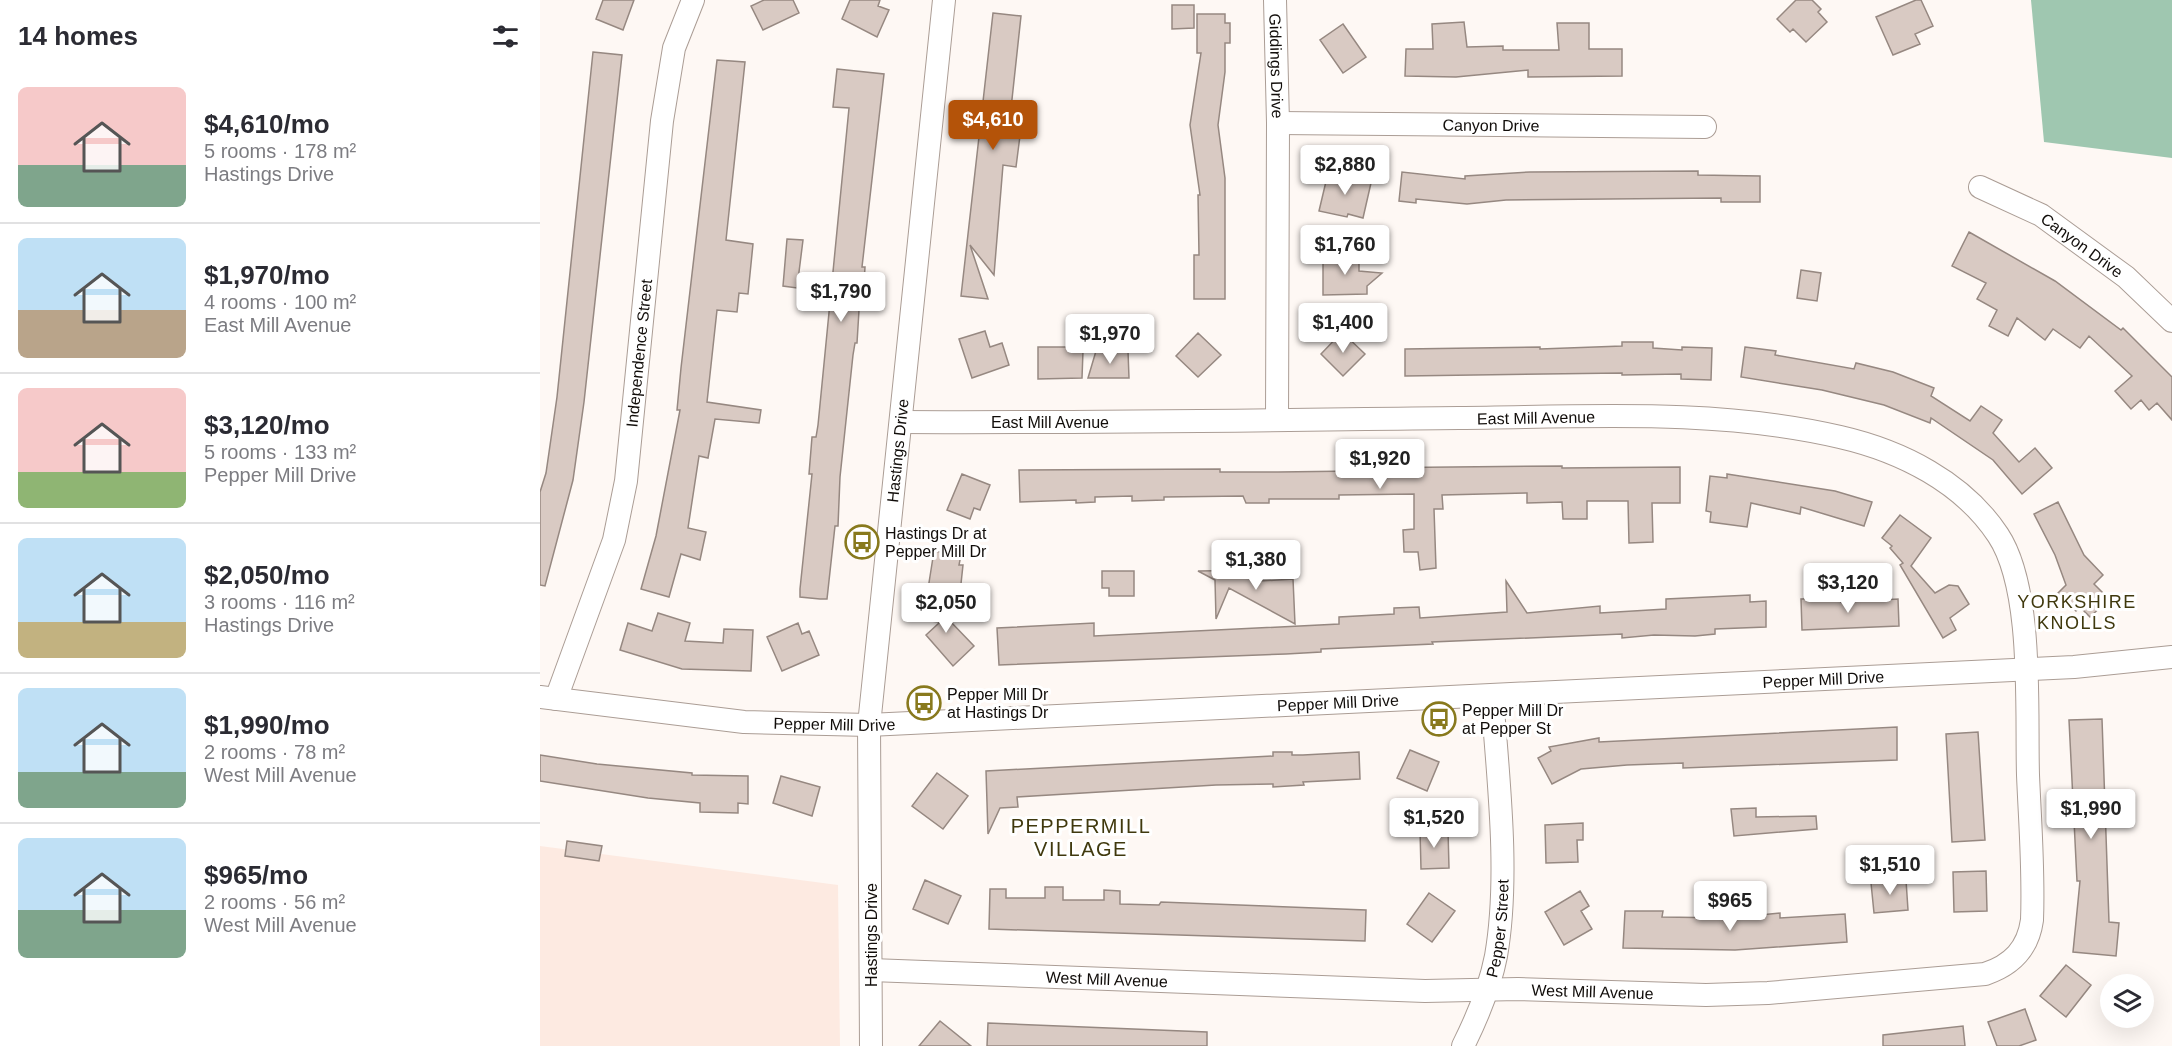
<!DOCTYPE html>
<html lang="en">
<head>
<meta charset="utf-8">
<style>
  :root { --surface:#fff; --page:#f2f2f3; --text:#2b2b33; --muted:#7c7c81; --line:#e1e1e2; --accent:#b45309 }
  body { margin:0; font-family:Helvetica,sans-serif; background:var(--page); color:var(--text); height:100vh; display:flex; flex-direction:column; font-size:22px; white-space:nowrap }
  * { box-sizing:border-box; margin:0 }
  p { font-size:20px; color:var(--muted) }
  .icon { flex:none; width:33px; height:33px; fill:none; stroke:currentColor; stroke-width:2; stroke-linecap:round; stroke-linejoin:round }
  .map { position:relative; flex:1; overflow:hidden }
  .drawer { display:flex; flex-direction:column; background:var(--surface); width:540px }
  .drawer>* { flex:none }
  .fabs { position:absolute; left:1560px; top:974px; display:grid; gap:12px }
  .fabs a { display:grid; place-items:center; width:54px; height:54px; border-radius:50%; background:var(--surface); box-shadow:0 6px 24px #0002; font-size:30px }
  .price { position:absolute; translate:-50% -51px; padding:0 14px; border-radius:6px; background:#fff; color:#222; font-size:20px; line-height:39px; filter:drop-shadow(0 2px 3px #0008) }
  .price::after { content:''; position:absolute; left:50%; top:36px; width:18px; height:14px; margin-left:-9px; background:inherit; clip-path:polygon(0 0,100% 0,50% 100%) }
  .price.on { background:var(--accent); color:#fff }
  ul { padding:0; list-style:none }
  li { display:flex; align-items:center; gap:18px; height:150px; padding:0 18px }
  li+li { border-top:2px solid var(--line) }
  li span { display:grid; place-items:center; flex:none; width:168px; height:120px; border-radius:9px; color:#555 }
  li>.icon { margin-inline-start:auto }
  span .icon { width:72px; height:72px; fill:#fffc; stroke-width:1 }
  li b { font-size:26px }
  h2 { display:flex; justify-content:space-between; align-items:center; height:72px; padding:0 18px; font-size:26px }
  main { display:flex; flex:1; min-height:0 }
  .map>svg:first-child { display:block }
  .built { fill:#fdeae1 }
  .forest { fill:#9fc7b0 }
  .building { fill:#d9cac3; stroke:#968881; stroke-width:1.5 }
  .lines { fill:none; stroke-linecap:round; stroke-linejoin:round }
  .minor-casing { stroke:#ab9d95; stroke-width:24 }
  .minor { stroke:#fff; stroke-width:22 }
  .labels { text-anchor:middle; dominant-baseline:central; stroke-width:6; stroke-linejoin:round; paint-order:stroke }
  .street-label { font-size:16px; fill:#110d0a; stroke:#fff }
  .poi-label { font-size:16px; fill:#110d0a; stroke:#fff; text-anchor:start }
  .neighbourhood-label { font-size:18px; letter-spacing:1.5px; fill:#40390e; stroke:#fff }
  .quarter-label { font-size:20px; letter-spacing:1.5px; fill:#40390e; stroke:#fff }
</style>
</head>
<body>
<main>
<section class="drawer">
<h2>14 homes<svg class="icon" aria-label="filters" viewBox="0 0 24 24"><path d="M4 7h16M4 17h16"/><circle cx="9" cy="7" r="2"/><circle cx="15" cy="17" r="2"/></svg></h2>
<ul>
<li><span style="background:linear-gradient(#f6c9c9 65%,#7fa58c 0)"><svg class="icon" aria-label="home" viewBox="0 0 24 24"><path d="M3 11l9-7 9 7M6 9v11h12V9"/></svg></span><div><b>$4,610/mo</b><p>5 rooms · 178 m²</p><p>Hastings Drive</p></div></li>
<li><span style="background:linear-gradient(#bfe0f5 60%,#b9a48a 0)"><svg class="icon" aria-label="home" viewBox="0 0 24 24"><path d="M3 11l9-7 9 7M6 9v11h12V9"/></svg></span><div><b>$1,970/mo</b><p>4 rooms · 100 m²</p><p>East Mill Avenue</p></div></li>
<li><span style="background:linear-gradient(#f6c9c9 70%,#8fb573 0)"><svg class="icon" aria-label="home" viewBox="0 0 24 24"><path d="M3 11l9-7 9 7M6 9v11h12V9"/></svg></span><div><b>$3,120/mo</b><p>5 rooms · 133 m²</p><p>Pepper Mill Drive</p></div></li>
<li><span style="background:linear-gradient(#bfe0f5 70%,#c2b280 0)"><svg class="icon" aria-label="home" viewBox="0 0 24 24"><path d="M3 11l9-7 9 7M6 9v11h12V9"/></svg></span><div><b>$2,050/mo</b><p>3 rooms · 116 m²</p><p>Hastings Drive</p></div></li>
<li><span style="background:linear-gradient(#bfe0f5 70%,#7fa58c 0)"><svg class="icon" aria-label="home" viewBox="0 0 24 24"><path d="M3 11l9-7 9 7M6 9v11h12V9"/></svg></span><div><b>$1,990/mo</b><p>2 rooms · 78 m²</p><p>West Mill Avenue</p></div></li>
<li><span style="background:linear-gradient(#bfe0f5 60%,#7fa58c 0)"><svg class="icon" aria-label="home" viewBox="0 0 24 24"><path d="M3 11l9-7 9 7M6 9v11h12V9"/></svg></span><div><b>$965/mo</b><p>2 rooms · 56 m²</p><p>West Mill Avenue</p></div></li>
</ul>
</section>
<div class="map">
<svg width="1632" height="1046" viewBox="0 0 1632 1046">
  <rect width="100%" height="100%" fill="#fef8f4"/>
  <!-- built -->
  <path class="built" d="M 0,846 L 298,885 L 300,1046 L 0,1046 Z"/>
  <!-- forest -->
  <path class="forest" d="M 1491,0 L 1632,0 L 1632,158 L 1504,142 Z"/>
  <!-- building -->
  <path class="building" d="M 63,0 L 94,0 L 83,30 L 56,19 Z
    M 224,0 L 253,0 L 259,13 L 223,30 L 211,6 Z
    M 310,0 L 340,0 L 338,6 L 349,10 L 337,37 L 302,19 Z
    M 1256,0 L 1272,0 L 1281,9 L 1278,12 L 1287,22 L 1266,42 L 1253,29 L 1250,32 L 1237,19 Z
    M 1376,0 L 1381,0 L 1393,26 L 1375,34 L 1380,44 L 1353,55 L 1336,17 Z
    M 632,5 L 654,5 L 654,28 L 632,29 Z
    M 453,13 L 481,16 L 469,127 L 481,128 L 476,167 L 463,165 L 454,275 L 430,245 L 448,299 L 421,296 Z
    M 657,14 L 685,14 L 685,23 L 690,23 L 690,43 L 685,43 L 685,72 L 678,125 L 685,178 L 685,299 L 654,299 L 654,255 L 659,255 L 658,195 L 660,195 L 650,125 L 661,53 L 657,53 Z
    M 924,22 L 927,47 L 963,46 L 963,50 L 1019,50 L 1017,23 L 1049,23 L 1049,49 L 1082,49 L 1082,76 L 988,77 L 988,70 L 916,77 L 865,76 L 866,49 L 893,49 L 892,24 Z
    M 803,24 L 826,57 L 803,73 L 780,40 Z
    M 53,52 L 82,55 L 44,402 L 33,480 L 5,586 L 0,585 L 0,492 L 6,473 L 17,397 Z
    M 177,60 L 205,62 L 186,240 L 213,244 L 208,294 L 199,293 L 197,312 L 177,310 L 167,402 L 221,410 L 219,423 L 175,419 L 168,458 L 159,456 L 148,528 L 166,532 L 160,560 L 141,554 L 129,597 L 101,589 L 116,536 L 140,410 L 137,410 L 141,368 Z
    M 297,69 L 344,74 L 322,267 L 325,267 L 324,283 L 320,294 L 317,343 L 315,343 L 313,355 L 300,477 L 298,526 L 295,526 L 287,599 L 280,599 L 260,597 L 260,589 L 272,474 L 269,474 L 272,437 L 276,437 L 278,425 L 309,108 L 293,107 Z
    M 1158,171 L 1158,175 L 1220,176 L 1220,202 L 1181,202 L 1181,198 L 966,200 L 927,204 L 876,199 L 876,203 L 859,201 L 862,172 L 925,179 L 925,176 L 990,172 Z
    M 788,173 L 831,183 L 823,218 L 808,214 L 807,217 L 779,211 Z
    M 1429,232 L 1515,281 L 1581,330 L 1583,328 L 1632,377 L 1632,420 L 1617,403 L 1609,410 L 1601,400 L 1591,409 L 1575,391 L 1592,376 L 1549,336 L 1540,348 L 1513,329 L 1505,340 L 1477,318 L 1468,336 L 1449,326 L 1457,310 L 1437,299 L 1446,283 L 1412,266 Z
    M 247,239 L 263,240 L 257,288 L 243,286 Z
    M 783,256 L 819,256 L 819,271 L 842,273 L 827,286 L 827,294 L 783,295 Z
    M 1261,270 L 1281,273 L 1277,301 L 1257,298 Z
    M 445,331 L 450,347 L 462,343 L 469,365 L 432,378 L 419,339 Z
    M 802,332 L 825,354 L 803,376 L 781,354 Z
    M 658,333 L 681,355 L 658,377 L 636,356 Z
    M 1082,342 L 1113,342 L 1113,348 L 1142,350 L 1142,347 L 1172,348 L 1171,380 L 1141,379 L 1141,374 L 1082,375 L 1082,373 L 865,376 L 865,349 L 1000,347 L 1000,349 L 1082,346 Z
    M 498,347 L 529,347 L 529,351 L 543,351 L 542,378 L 498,379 Z
    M 1205,347 L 1236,351 L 1235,355 L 1314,369 L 1316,363 L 1353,372 L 1394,388 L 1391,396 L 1430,421 L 1441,406 L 1462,420 L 1453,433 L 1479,462 L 1495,448 L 1512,468 L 1482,494 L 1453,460 L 1391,418 L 1390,423 L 1344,405 L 1282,390 L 1201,377 Z
    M 556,351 L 588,351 L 589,378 L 548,378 Z
    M 1022,466 L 1022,468 L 1140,467 L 1140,503 L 1112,503 L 1113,542 L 1089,543 L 1088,501 L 1047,501 L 1047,519 L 1023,519 L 1022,502 L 987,503 L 987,493 L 902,495 L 903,509 L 894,509 L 896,568 L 880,570 L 878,552 L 864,552 L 863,530 L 874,529 L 874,494 L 799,495 L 799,499 L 729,499 L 729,503 L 706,503 L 703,496 L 624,497 L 624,500 L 592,501 L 592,496 L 555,497 L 555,502 L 536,503 L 536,500 L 480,502 L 479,470 L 680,469 L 680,472 L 738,472 L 815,471 L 815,468 Z
    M 422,474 L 450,485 L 440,510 L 434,508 L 430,519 L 407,510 Z
    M 1187,474 L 1295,491 L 1332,502 L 1324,526 L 1261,507 L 1260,514 L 1211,503 L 1207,527 L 1170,522 L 1171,512 L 1166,511 L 1170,476 L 1187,478 Z
    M 1518,502 L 1544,555 L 1563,575 L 1554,584 L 1569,599 L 1550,617 L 1540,607 L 1536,611 L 1518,593 L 1526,585 L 1515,555 L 1494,514 Z
    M 1360,515 L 1391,538 L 1371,566 L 1395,593 L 1409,585 L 1418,586 L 1429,604 L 1410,618 L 1416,630 L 1403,638 L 1360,565 L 1363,563 L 1350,548 L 1352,546 L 1342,538 Z
    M 394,551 L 421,555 L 419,565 L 423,565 L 420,593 L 388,589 Z
    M 720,570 L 720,581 L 753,579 L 755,624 L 689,588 L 676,619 L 675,580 L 658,571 Z
    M 562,571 L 594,571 L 594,596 L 569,596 L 569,588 L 562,588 Z
    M 966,581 L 987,613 L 1060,606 L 1060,613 L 1126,609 L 1126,599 L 1210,595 L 1210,602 L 1226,601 L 1226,627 L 1175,629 L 1175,634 L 1155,636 L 1114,635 L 1082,638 L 1082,634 L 892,642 L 893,644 L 781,649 L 781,652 L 746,654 L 459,665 L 457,628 L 554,623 L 554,636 L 799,624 L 799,617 L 854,614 L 854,608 L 879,607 L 880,618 L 967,612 Z
    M 385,595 L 434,646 L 413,666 L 386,635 L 400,622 L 382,620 Z
    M 1302,598 L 1301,602 L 1358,599 L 1359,626 L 1262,630 L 1261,599 Z
    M 118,613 L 150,623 L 145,641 L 183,643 L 184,629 L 213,630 L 211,671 L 142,669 L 80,650 L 88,623 L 112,631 Z
    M 258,623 L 262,634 L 269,631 L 279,655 L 242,671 L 227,637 Z
    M 1562,719 L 1569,922 L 1579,923 L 1576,956 L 1533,952 L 1540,881 L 1537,881 L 1529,720 Z
    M 1357,727 L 1357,760 L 1143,768 L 1143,763 L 1087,765 L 1041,769 L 1012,784 L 998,758 L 1011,751 L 1009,747 L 1059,738 L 1059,742 Z
    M 1438,732 L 1445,840 L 1412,842 L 1406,734 Z
    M 870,750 L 899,762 L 887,791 L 857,778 Z
    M 733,752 L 752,752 L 752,755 L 763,755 L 819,752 L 820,779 L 763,782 L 764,785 L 733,787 L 733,784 L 676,785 L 477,797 L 478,807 L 460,808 L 448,834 L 446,771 L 733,756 Z
    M 0,755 L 57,764 L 152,773 L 152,775 L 208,776 L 208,804 L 198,803 L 198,813 L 160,812 L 160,803 L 108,798 L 0,781 Z
    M 397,773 L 428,796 L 403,829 L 372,806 Z
    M 241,776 L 280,787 L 272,816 L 233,803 Z
    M 1216,808 L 1216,817 L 1276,816 L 1277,829 L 1194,836 L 1191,809 Z
    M 1043,823 L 1043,840 L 1037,840 L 1038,862 L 1006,863 L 1005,825 Z
    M 880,830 L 908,830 L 909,868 L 881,869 Z
    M 27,841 L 62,846 L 59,861 L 25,856 Z
    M 1446,871 L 1447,911 L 1414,912 L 1413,872 Z
    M 385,880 L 421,896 L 408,924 L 373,909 Z
    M 1366,880 L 1368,910 L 1334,913 L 1331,883 Z
    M 505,887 L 523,887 L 523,900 L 564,900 L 564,890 L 580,891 L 580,904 L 619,905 L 621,902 L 826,910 L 825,941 L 449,929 L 450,889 L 466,889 L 466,898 L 505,898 Z
    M 1040,891 L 1049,906 L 1041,911 L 1052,929 L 1024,945 L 1005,912 Z
    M 889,893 L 915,911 L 892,942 L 867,924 Z
    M 1085,911 L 1123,911 L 1122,917 L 1190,918 L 1240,913 L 1240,918 L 1305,914 L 1307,942 L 1195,950 L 1083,948 Z
    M 1526,965 L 1551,985 L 1526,1017 L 1500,996 Z
    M 1485,1009 L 1496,1040 L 1479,1046 L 1457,1046 L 1448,1022 Z
    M 400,1021 L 431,1046 L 379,1046 Z
    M 448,1023 L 667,1032 L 667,1046 L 447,1046 Z
    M 1423,1026 L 1425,1046 L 1343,1046 L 1343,1035 Z"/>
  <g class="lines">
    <defs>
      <g id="minor">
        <path id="s1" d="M 735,0 L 738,123 L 737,420"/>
        <path id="s2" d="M 738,123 L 1165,127"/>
        <path id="s3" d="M 1440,187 L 1501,215 L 1586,277 L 1632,321"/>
        <path id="s4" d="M 0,697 L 204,722 L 329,725 L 1534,667 L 1632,657"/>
        <path id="s5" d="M 16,699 L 74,540 L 86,481 L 122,121 L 134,48 L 153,0"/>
        <path id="s6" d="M 331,970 L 885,991 L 978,989 L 1166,995 L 1228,993 L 1445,974 C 1472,965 1488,949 1492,920 C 1494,872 1490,823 1488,775 C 1486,711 1494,589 1458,535 C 1423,482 1361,451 1300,437 C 1176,408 1045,417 919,418 C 733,420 547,423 361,422"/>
        <path id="s7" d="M 331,1046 L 329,725 L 404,0"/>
        <path id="s8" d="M 923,1046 C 937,1018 950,987 956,956 C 970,876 958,777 952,696"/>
      </g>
    </defs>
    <!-- minor casing -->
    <use href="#minor" class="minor-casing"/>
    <!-- minor -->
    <use href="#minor" class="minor"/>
  </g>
  <!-- icons -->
  <defs>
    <symbol id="bus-ring" viewBox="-11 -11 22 22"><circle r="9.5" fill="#fff" stroke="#88791d" stroke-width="1.5"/><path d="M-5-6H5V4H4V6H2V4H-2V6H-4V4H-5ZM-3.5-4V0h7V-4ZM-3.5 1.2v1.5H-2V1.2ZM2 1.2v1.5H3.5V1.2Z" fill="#88791d"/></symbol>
  </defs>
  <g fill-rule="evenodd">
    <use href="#bus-ring" x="303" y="523" width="38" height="38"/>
    <use href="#bus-ring" x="365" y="684" width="38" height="38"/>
    <use href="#bus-ring" x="880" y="700" width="38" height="38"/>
  </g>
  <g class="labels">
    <!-- street labels -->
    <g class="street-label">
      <text stroke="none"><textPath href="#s1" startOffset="66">Giddings Drive</textPath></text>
      <text stroke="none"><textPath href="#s2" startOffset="213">Canyon Drive</textPath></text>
      <text stroke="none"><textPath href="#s3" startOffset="118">Canyon Drive</textPath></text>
      <text stroke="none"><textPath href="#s5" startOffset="358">Independence Street</textPath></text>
      <text transform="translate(996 418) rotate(-1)">East Mill Avenue</text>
      <text x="510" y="422">East Mill Avenue</text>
      <text stroke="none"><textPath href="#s7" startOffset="597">Hastings Drive</textPath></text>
      <text stroke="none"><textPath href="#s4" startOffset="1286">Pepper Mill Drive</textPath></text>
      <text stroke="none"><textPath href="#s4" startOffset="800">Pepper Mill Drive</textPath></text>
      <text stroke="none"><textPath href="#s4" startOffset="296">Pepper Mill Drive</textPath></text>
      <text stroke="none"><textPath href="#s8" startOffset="124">Pepper Street</textPath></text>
      <text transform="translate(331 935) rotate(-90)">Hastings Drive</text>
      <text stroke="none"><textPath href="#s6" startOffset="236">West Mill Avenue</textPath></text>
      <text stroke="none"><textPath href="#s6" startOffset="722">West Mill Avenue</textPath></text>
    </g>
    <!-- poi labels -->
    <g class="poi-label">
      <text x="345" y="533">Hastings Dr at<tspan x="345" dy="18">Pepper Mill Dr</tspan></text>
      <text x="407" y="694">Pepper Mill Dr<tspan x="407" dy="18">at Hastings Dr</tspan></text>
      <text x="922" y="710">Pepper Mill Dr<tspan x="922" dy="18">at Pepper St</tspan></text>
    </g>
    <!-- neighbourhood labels -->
    <g class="neighbourhood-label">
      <text x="1537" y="602">YORKSHIRE<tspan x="1537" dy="21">KNOLLS</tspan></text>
    </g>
    <!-- quarter labels -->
    <g class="quarter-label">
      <text x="541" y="826">PEPPERMILL<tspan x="541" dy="23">VILLAGE</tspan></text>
    </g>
  </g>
</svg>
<div class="fabs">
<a><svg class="icon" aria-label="layers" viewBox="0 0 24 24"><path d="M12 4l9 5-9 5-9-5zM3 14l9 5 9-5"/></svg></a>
</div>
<b class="price on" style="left:453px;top:151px">$4,610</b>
<b class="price" style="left:805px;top:196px">$2,880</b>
<b class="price" style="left:805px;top:276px">$1,760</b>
<b class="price" style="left:301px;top:323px">$1,790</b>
<b class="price" style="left:803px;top:354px">$1,400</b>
<b class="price" style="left:570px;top:365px">$1,970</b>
<b class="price" style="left:840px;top:490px">$1,920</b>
<b class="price" style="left:716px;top:591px">$1,380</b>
<b class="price" style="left:1308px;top:614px">$3,120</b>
<b class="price" style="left:406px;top:634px">$2,050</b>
<b class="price" style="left:1551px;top:840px">$1,990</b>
<b class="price" style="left:894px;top:849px">$1,520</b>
<b class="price" style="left:1350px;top:896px">$1,510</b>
<b class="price" style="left:1190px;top:932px">$965</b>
</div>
</main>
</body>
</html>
